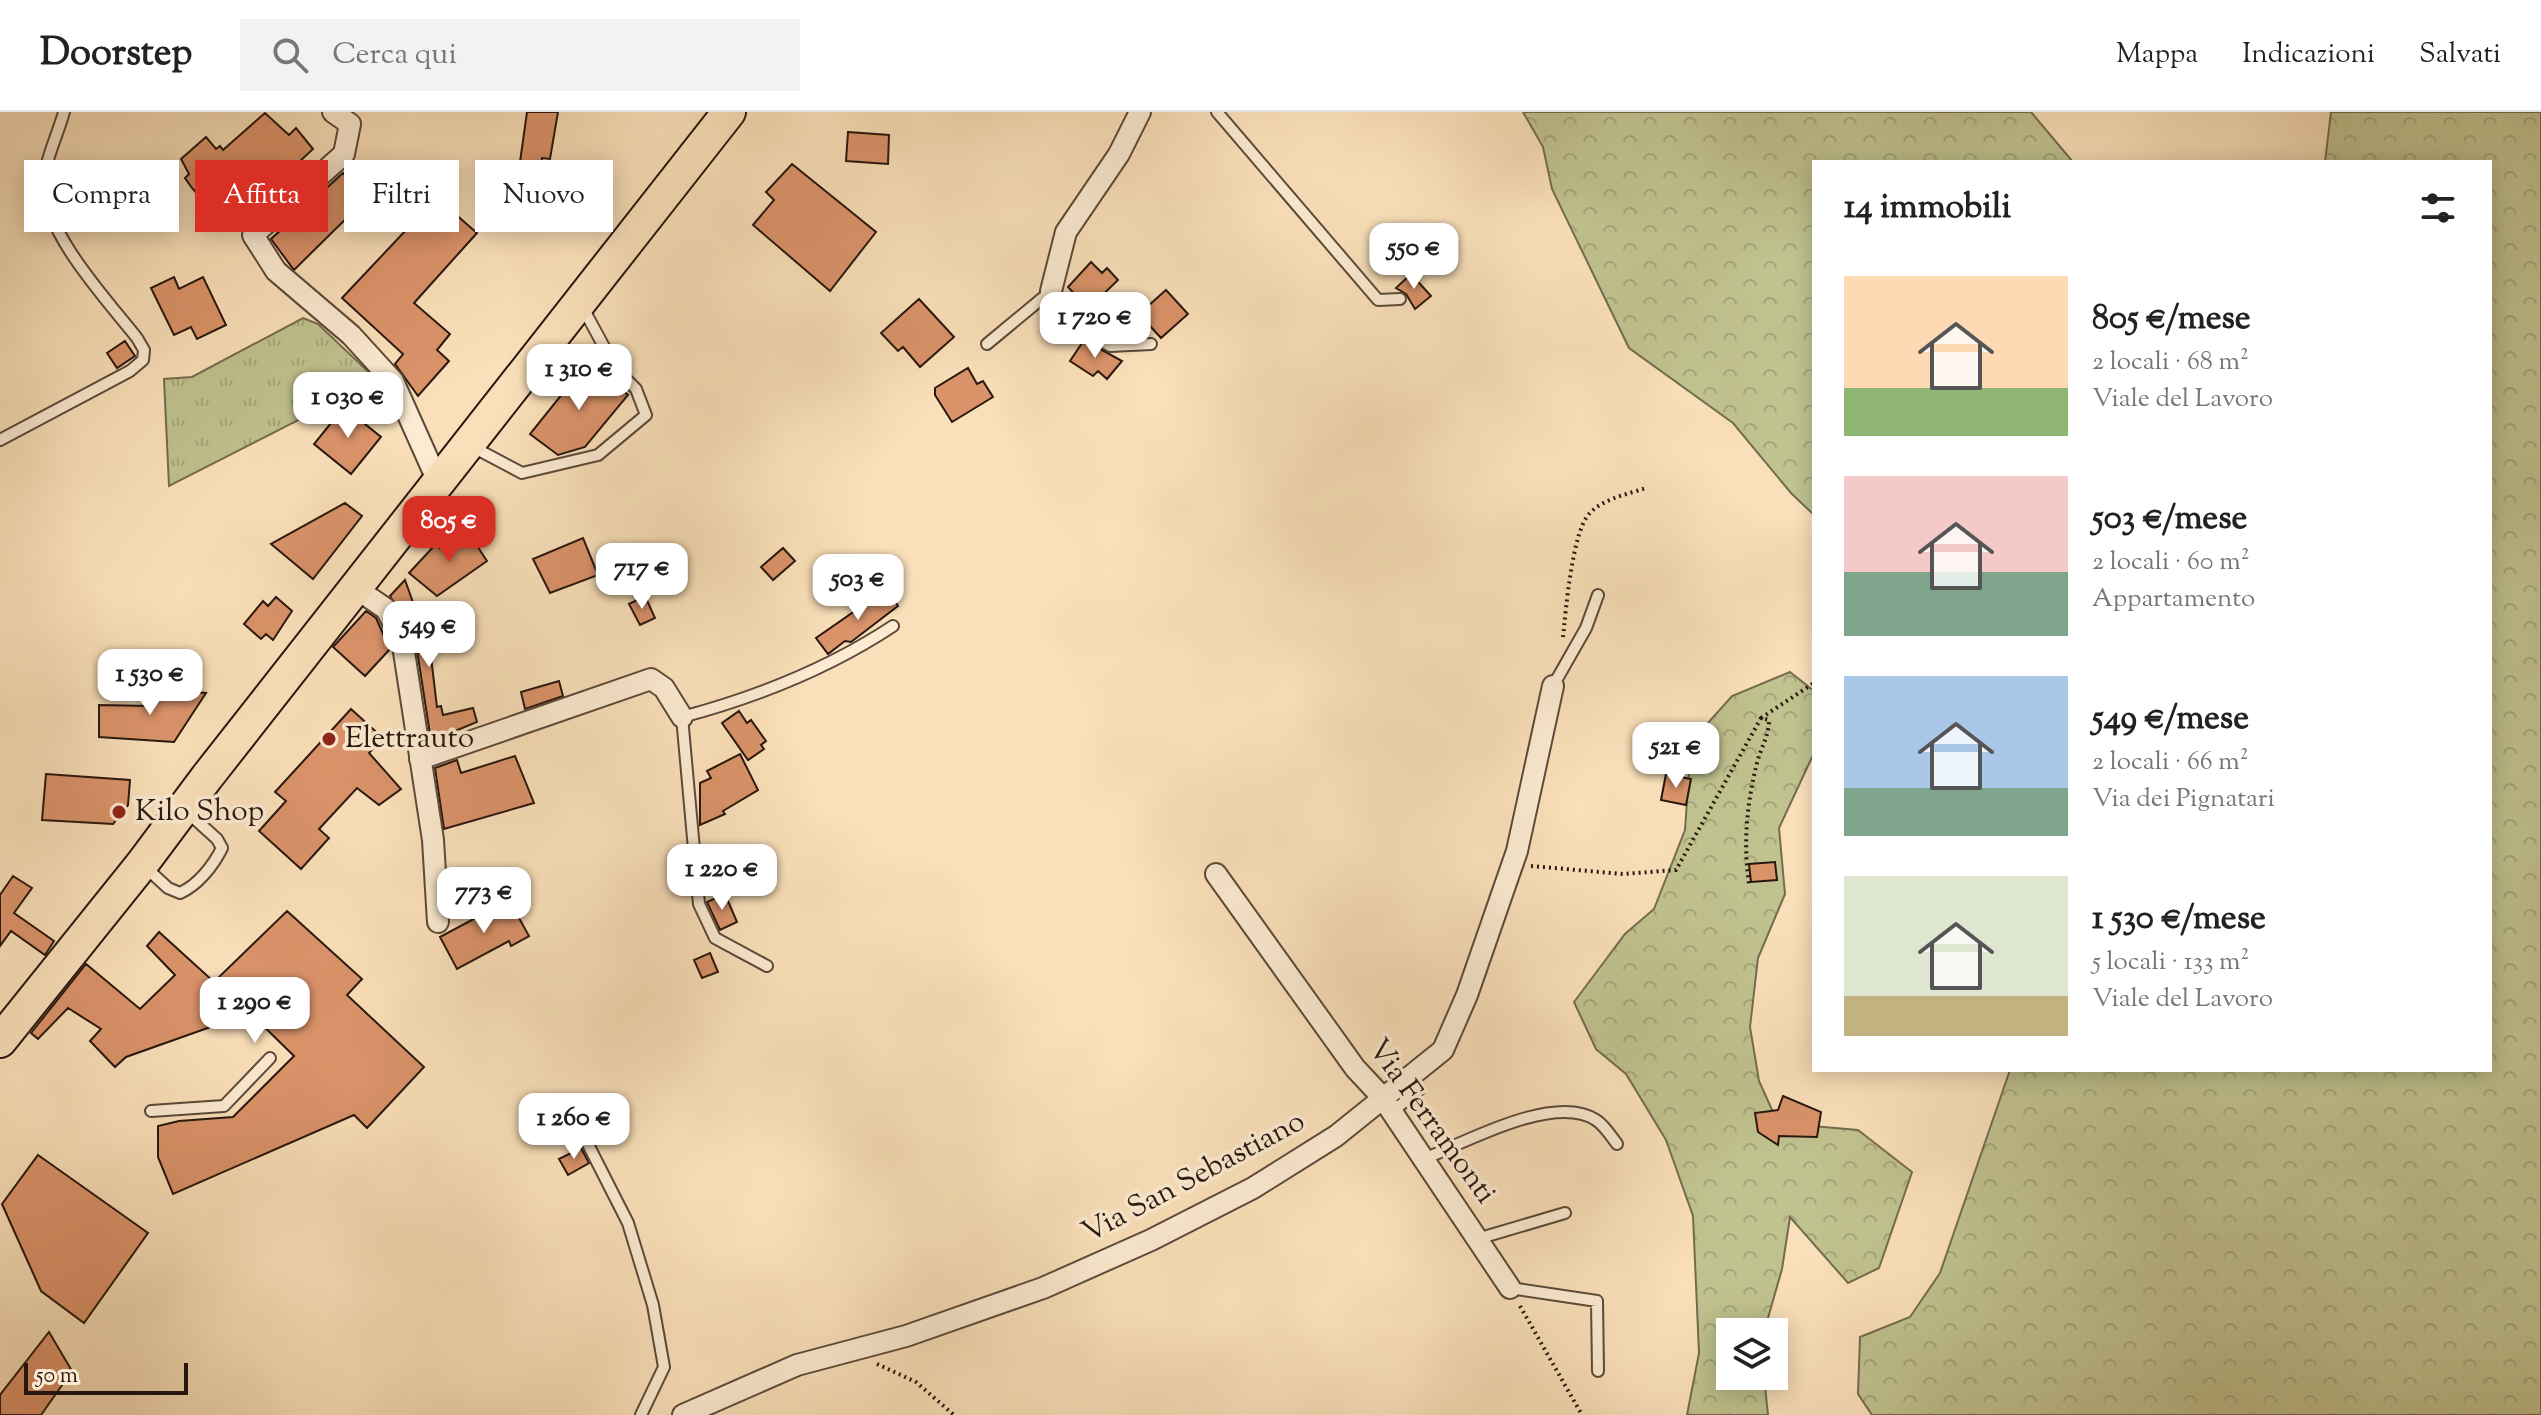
<!DOCTYPE html>
<html lang="it">
<head>
<meta charset="utf-8">
<style>
  :root { --surface:#fff; --page:#f2f2f2; --text:#222; --muted:#767676; --line:#e0e0e0; --accent:#d93025 }
  body { margin:0; font-family:"Sorts Mill Goudy",serif; background:var(--page); color:var(--text); height:100vh; display:flex; flex-direction:column; font-size:30px; white-space:nowrap }
  * { box-sizing:border-box; margin:0 }
  p { font-size:26px; color:var(--muted) }
  .icon { flex:none; width:44px; height:44px; fill:none; stroke:currentColor; stroke-width:2; stroke-linecap:round; stroke-linejoin:round }
  .map { position:relative; flex:1; overflow:hidden }
  .sheet { position:absolute; left:1812px; top:48px; width:680px; height:912px; display:flex; flex-direction:column; background:var(--surface); border-radius:0px; box-shadow:0 4px 20px #0003 }
  .sheet>* { flex:none }
  .top-card { position:absolute; left:24px; top:48px; width:760px; height:72px; display:flex; gap:16px }
  .buttons { position:absolute; left:1716px; top:1206px; display:grid; gap:16px }
  .buttons a { display:grid; place-items:center; width:72px; height:72px; border-radius:0px; background:var(--surface); box-shadow:0 4px 20px #0003; font-size:40px }
  .scale { position:absolute; left:24px; bottom:20px; width:164px; box-sizing:border-box; padding-left:8px; border:4px solid #28170f; border-top:0; font-size:22px; line-height:28px; white-space:nowrap; color:#28170f; -webkit-text-stroke:6px #fcebd2; paint-order:stroke }
  .price { position:absolute; translate:-50% -68px; padding:0 18px; border-radius:16px; background:#fff; color:#222; font-size:26px; line-height:52px; filter:drop-shadow(0 2px 4px #0008) }
  .price::after { content:''; position:absolute; left:50%; top:48px; width:24px; height:18px; margin-left:-12px; background:inherit; clip-path:polygon(0 0,100% 0,50% 100%) }
  .price.selected { background:var(--accent); color:#fff }
  ul { padding:0; list-style:none }
  li { display:flex; align-items:center; gap:24px; height:200px; padding:0 32px }
  li span { display:grid; place-items:center; flex:none; width:224px; height:160px; border-radius:0px; color:#555 }
  li>.icon { margin-inline-start:auto }
  span .icon { width:96px; height:96px; fill:#fffc; stroke-width:1 }
  li b { font-size:34px }
  h2 { display:flex; justify-content:space-between; align-items:center; height:96px; padding:0 32px; font-size:34px }
  .tag { padding:0 28px; border-radius:0px; background:var(--surface); box-shadow:0 4px 20px #0003; font-size:28px; line-height:72px }
  .tag.selected { background:var(--accent); color:#fff }
  header { display:flex; align-items:center; gap:48px; box-sizing:border-box; height:112px; padding:0 40px; background:var(--surface); border-bottom:2px solid var(--line) }
  header strong { font-size:38px }
  nav { display:flex; gap:44px; margin-inline-start:auto; font-size:28px }
  .search { width:560px; height:72px; background:var(--page); display:flex; align-items:center; gap:20px; box-sizing:border-box; padding:0 28px; border-radius:0px; color:var(--muted); font-size:30px }
  .map>svg:first-child { display:block }
  .grass { fill:url(#grass-tufts); stroke:#746c4f; stroke-width:2 }
  .forest { fill:url(#forest-crowns); stroke:#746c4f; stroke-width:2 }
  .building { fill:#db936a; stroke:#28170f; stroke-width:2 }
  .lines { fill:none; stroke-linecap:round; stroke-linejoin:round }
  .service-casing { stroke:#5c493a; stroke-width:14 }
  .minor-casing { stroke:#5c493a; stroke-width:24 }
  .primary-casing { stroke:#28170f; stroke-width:36 }
  .path { stroke:#28170f; stroke-width:4; stroke-dasharray:2 4; stroke-linecap:butt }
  .service { stroke:#fcebd2; stroke-width:10 }
  .minor { stroke:#fcebd2; stroke-width:20 }
  .primary { stroke:#fae0ba; stroke-width:32 }
  .poi-dot { fill:#8f2418; stroke:#fcebd2; stroke-width:3 }
  .labels { text-anchor:middle; dominant-baseline:central; stroke-width:7; stroke-linejoin:round; paint-order:stroke }
  .poi-label { font-size:30px; fill:#28170f; stroke:#fcebd2; text-anchor:start }
  .street-label { font-size:30px; fill:#28170f; stroke:#fcebd2 }
</style>
</head>
<body>
<header>
<strong>Doorstep</strong>
<div class="search"><svg class="icon" aria-label="search" viewBox="0 0 24 24"><circle cx="10" cy="10" r="6"/><path d="M15 15l6 6"/></svg>Cerca qui</div>
<nav><a>Mappa</a><a>Indicazioni</a><a>Salvati</a></nav>
</header>
<div class="map">
<svg width="2541" height="1303" viewBox="0 0 2541 1303">
  <defs>
    <pattern id="grass-tufts" width="24" height="20" patternUnits="userSpaceOnUse" patternTransform="scale(2)"><rect width="24" height="20" fill="#c0c28f"/><path d="M3 7l-1-3M5 7V3M7 7l1-3M15 17l-1-3M17 17v-4M19 17l1-3" fill="none" stroke="#a5a67a"/></pattern>
    <pattern id="forest-crowns" width="20" height="18" patternUnits="userSpaceOnUse" patternTransform="scale(2)"><rect width="20" height="18" fill="#c0c28f"/><path d="M2 6a3 3 0 1 1 6 0M12 15a3 3 0 1 1 6 0" fill="none" stroke="#a5a67a"/></pattern>
  </defs>
  <rect width="100%" height="100%" fill="#fae0ba"/>
  <filter id="stains"><feTurbulence type="fractalNoise" baseFrequency=".0025" numOctaves="4"/><feColorMatrix values="0 0 0 0 .2 0 0 0 0 .09 0 0 0 0 .02 0 0 0 .5 -.17"/></filter>
  <radialGradient id="worn" r=".72"><stop offset=".6" stop-color="#630" stop-opacity="0"/><stop offset="1" stop-color="#630" stop-opacity=".3"/></radialGradient>
  <!-- grass -->
  <path class="grass" d="M 303,206 L 318,212 L 377,268 L 169,374 L 164,267 L 192,265 Z"/>
  <!-- forest -->
  <path class="forest" d="M 1523,0 L 2031,0 L 2073,50 L 1814,50 L 1814,403 L 1791,381 L 1733,311 L 1629,236 L 1552,77 L 1543,35 Z
    M 2331,0 L 2541,0 L 2541,1303 L 1872,1303 L 1858,1282 L 1860,1225 L 1910,1205 L 1940,1161 L 2010,958 L 2490,958 L 2490,50 L 2325,50 Z
    M 1790,560 L 1814,579 L 1814,641 L 1779,716 L 1785,782 L 1758,846 L 1750,915 L 1759,969 L 1778,1011 L 1858,1018 L 1912,1060 L 1879,1156 L 1848,1171 L 1790,1105 L 1782,1157 L 1764,1220 L 1730,1220 L 1730,1264 L 1764,1264 L 1768,1303 L 1687,1303 L 1699,1241 L 1693,1104 L 1666,1028 L 1626,962 L 1596,937 L 1574,890 L 1625,822 L 1654,797 L 1685,718 L 1691,630 L 1732,584 Z"/>
  <!-- building -->
  <path class="building" d="M 527,0 L 558,0 L 550,47 L 542,46 L 541,53 L 520,50 Z
    M 265,1 L 289,23 L 296,16 L 313,37 L 230,115 L 222,106 L 219,108 L 192,76 L 185,66 L 189,62 L 181,47 L 206,25 L 216,37 L 220,34 L 223,38 Z
    M 848,20 L 889,23 L 888,52 L 846,49 Z
    M 792,52 L 876,120 L 830,179 L 753,113 L 774,88 L 766,80 Z
    M 343,61 L 367,86 L 294,158 L 271,127 Z
    M 445,93 L 477,121 L 414,191 L 450,222 L 437,238 L 449,249 L 418,284 L 395,252 L 403,242 L 342,186 L 424,99 L 432,107 Z
    M 1091,150 L 1102,161 L 1107,156 L 1118,168 L 1088,197 L 1068,175 Z
    M 1411,162 L 1431,184 L 1415,197 L 1406,182 L 1396,176 Z
    M 174,165 L 179,177 L 203,165 L 226,213 L 197,227 L 191,215 L 174,223 L 151,176 Z
    M 1166,178 L 1188,202 L 1161,226 L 1139,202 Z
    M 919,187 L 954,225 L 920,255 L 903,235 L 898,239 L 881,221 Z
    M 1084,228 L 1122,249 L 1107,267 L 1098,259 L 1093,264 L 1070,249 Z
    M 125,229 L 135,244 L 117,256 L 107,241 Z
    M 587,251 L 628,283 L 585,335 L 558,343 L 530,322 Z
    M 968,256 L 977,272 L 983,269 L 993,285 L 952,310 L 935,283 L 935,276 Z
    M 344,295 L 381,325 L 351,362 L 314,332 Z
    M 345,391 L 362,404 L 313,467 L 271,432 Z
    M 468,420 L 487,449 L 437,484 L 409,461 L 435,433 L 440,436 Z
    M 583,426 L 598,463 L 550,481 L 533,447 Z
    M 783,436 L 795,449 L 773,468 L 761,455 Z
    M 405,468 L 415,496 L 425,495 L 437,595 L 441,594 L 443,603 L 473,596 L 477,610 L 431,629 L 415,525 L 390,484 Z
    M 888,476 L 898,494 L 851,530 L 845,529 L 828,542 L 816,526 Z
    M 645,484 L 655,506 L 640,513 L 629,492 Z
    M 276,485 L 292,499 L 273,528 L 266,522 L 261,527 L 244,512 L 263,489 L 268,494 Z
    M 366,499 L 376,506 L 390,537 L 365,564 L 333,535 Z
    M 559,569 L 563,584 L 525,597 L 521,580 Z
    M 154,578 L 206,581 L 174,630 L 99,625 L 99,593 L 152,594 Z
    M 351,597 L 383,626 L 369,641 L 401,677 L 379,693 L 357,676 L 319,717 L 329,726 L 301,757 L 259,719 L 286,689 L 275,680 Z
    M 739,599 L 747,611 L 751,608 L 766,629 L 761,633 L 764,637 L 748,648 L 722,611 Z
    M 740,642 L 758,678 L 723,699 L 725,702 L 700,713 L 700,671 L 711,666 L 707,659 Z
    M 515,644 L 534,691 L 444,717 L 435,656 L 457,648 L 461,661 Z
    M 46,662 L 130,668 L 128,693 L 113,712 L 42,708 Z
    M 1666,662 L 1691,667 L 1686,693 L 1661,688 Z
    M 1775,750 L 1777,768 L 1751,770 L 1749,752 Z
    M 13,764 L 32,776 L 14,801 L 54,829 L 45,843 L 11,819 L 0,834 L 0,783 Z
    M 725,782 L 737,810 L 720,818 L 707,790 Z
    M 509,788 L 529,824 L 511,834 L 509,829 L 457,857 L 440,825 Z
    M 287,799 L 362,867 L 347,883 L 424,955 L 367,1016 L 354,1003 L 173,1082 L 158,1045 L 158,1014 L 179,1009 L 233,1005 L 294,944 L 250,901 L 126,945 L 115,955 L 90,929 L 101,917 L 68,896 L 38,927 L 31,921 L 86,852 L 140,897 L 175,863 L 147,834 L 159,820 L 214,870 Z
    M 710,841 L 718,860 L 702,866 L 694,848 Z
    M 608,982 L 623,1009 L 591,1020 L 581,1000 Z
    M 1783,984 L 1821,1000 L 1817,1025 L 1779,1024 L 1778,1033 L 1758,1020 L 1755,1001 L 1778,998 Z
    M 581,1036 L 589,1051 L 568,1063 L 559,1047 Z
    M 38,1043 L 148,1121 L 84,1211 L 41,1179 L 2,1092 Z
    M 49,1220 L 72,1259 L 41,1303 L 0,1303 L 0,1283 Z"/>
  <g class="lines">
    <defs>
      <path id="service" d="M 1217,0 L 1378,188 L 1400,187
        M 987,232 L 1051,179 L 1086,220 L 1110,234 L 1151,232
        M 0,328 L 130,259 L 143,248 L 144,238 L 137,226 C 107,188 45,122 44,72 C 44,50 58,22 64,0
        M 471,334 L 522,361 L 598,343 L 646,303 L 636,277 L 616,257 L 583,196
        M 1553,574 L 1586,516 L 1598,483
        M 144,754 L 168,776 L 180,781 C 198,773 213,754 222,736 L 217,727 L 186,699
        M 767,854 L 715,826 L 699,792 L 682,605 C 757,585 828,557 893,514
        M 567,991 L 628,1111 L 653,1193 L 664,1255 L 641,1303
        M 151,999 L 224,994 L 270,946
        M 1392,1000 L 1420,977
        M 1424,1047 C 1466,1030 1554,981 1596,1008 C 1604,1013 1611,1024 1617,1032
        M 1477,1127 L 1565,1101
        M 1510,1176 L 1597,1189 L 1598,1259"/>
      <path id="minor" d="M 333,0 L 350,12 L 344,42 L 253,123 L 276,159 L 351,223 L 393,269 L 439,372
        M 1051,179 L 1066,120 L 1119,42 L 1140,0
        M 357,477 L 386,497 L 402,527 L 433,728 L 438,810
        M 420,647 L 651,567 L 664,576 L 682,605
        M 1216,762 L 1355,956 L 1382,985 L 1510,1176
        M 683,1303 L 797,1253 L 906,1224 L 1043,1176 L 1151,1128 L 1253,1076 L 1336,1024 L 1443,938 L 1467,883 L 1517,739 L 1553,574"/>
      <path id="primary" d="M 0,929 L 142,752 L 207,665 L 729,0"/>
    </defs>
    <!-- service casing -->
    <use href="#service" class="service-casing"/>
    <!-- minor casing -->
    <use href="#minor" class="minor-casing"/>
    <!-- primary casing -->
    <use href="#primary" class="primary-casing"/>
    <!-- path -->
    <path class="path" d="M 1563,525 C 1566,498 1572,421 1589,402 C 1602,387 1628,382 1646,376
      M 1761,606 L 1814,571
      M 1531,754 L 1623,762 L 1676,758 L 1761,606 L 1769,608 C 1769,624 1761,635 1757,651 C 1747,690 1743,731 1749,772
      M 1520,1194 L 1582,1303
      M 877,1252 L 916,1270 L 954,1303"/>
    <!-- service -->
    <use href="#service" class="service"/>
    <!-- minor -->
    <use href="#minor" class="minor"/>
    <!-- primary -->
    <use href="#primary" class="primary"/>
  </g>
  <!-- markers -->
  <g class="poi-dot">
    <circle cx="329" cy="627" r="8"/>
    <circle cx="119" cy="700" r="8"/>
  </g>
  <g class="labels">
    <!-- poi labels -->
    <g class="poi-label">
      <text x="345" y="627">Elettrauto</text>
      <text x="135" y="700">Kilo Shop</text>
    </g>
    <!-- street labels -->
    <g class="street-label">
      <text transform="translate(1431 1010) rotate(54)">Via Ferramonti</text>
      <text transform="translate(1194 1066) rotate(-28)">Via San Sebastiano</text>
    </g>
  </g>
  <rect width="100%" height="100%" filter="url(#stains)"/>
  <rect width="100%" height="100%" fill="url(#worn)"/>
</svg>
<div class="buttons">
<a><svg class="icon" aria-label="layers" viewBox="0 0 24 24"><path d="M12 4l9 5-9 5-9-5zM3 14l9 5 9-5"/></svg></a>
</div>
<div class="scale">50 m</div>
<b class="price" style="left:1414px;top:179px">550 €</b>
<b class="price" style="left:1095px;top:248px">1 720 €</b>
<b class="price" style="left:579px;top:300px">1 310 €</b>
<b class="price" style="left:348px;top:328px">1 030 €</b>
<b class="price selected" style="left:449px;top:452px">805 €</b>
<b class="price" style="left:642px;top:499px">717 €</b>
<b class="price" style="left:858px;top:510px">503 €</b>
<b class="price" style="left:429px;top:557px">549 €</b>
<b class="price" style="left:150px;top:605px">1 530 €</b>
<b class="price" style="left:1676px;top:678px">521 €</b>
<b class="price" style="left:722px;top:800px">1 220 €</b>
<b class="price" style="left:484px;top:823px">773 €</b>
<b class="price" style="left:255px;top:933px">1 290 €</b>
<b class="price" style="left:574px;top:1049px">1 260 €</b>
<div class="top-card">
<a class="tag">Compra</a>
<a class="tag selected">Affitta</a>
<a class="tag">Filtri</a>
<a class="tag">Nuovo</a>
</div>
<section class="sheet">
<h2>14 immobili<svg class="icon" aria-label="filters" viewBox="0 0 24 24"><path d="M4 7h16M4 17h16"/><circle cx="9" cy="7" r="2"/><circle cx="15" cy="17" r="2"/></svg></h2>
<ul>
<li><span style="background:linear-gradient(#ffd9b3 70%,#8fb573 0)"><svg class="icon" aria-label="home" viewBox="0 0 24 24"><path d="M3 11l9-7 9 7M6 9v11h12V9"/></svg></span><div><b>805 €/mese</b><p>2 locali · 68 m²</p><p>Viale del Lavoro</p></div></li>
<li><span style="background:linear-gradient(#f6c9c9 60%,#7fa58c 0)"><svg class="icon" aria-label="home" viewBox="0 0 24 24"><path d="M3 11l9-7 9 7M6 9v11h12V9"/></svg></span><div><b>503 €/mese</b><p>2 locali · 60 m²</p><p>Appartamento</p></div></li>
<li><span style="background:linear-gradient(#a9c7e8 70%,#7fa58c 0)"><svg class="icon" aria-label="home" viewBox="0 0 24 24"><path d="M3 11l9-7 9 7M6 9v11h12V9"/></svg></span><div><b>549 €/mese</b><p>2 locali · 66 m²</p><p>Via dei Pignatari</p></div></li>
<li><span style="background:linear-gradient(#dfe7d0 75%,#c2b280 0)"><svg class="icon" aria-label="home" viewBox="0 0 24 24"><path d="M3 11l9-7 9 7M6 9v11h12V9"/></svg></span><div><b>1 530 €/mese</b><p>5 locali · 133 m²</p><p>Viale del Lavoro</p></div></li>
</ul>
</section>
</div>
</body>
</html>
